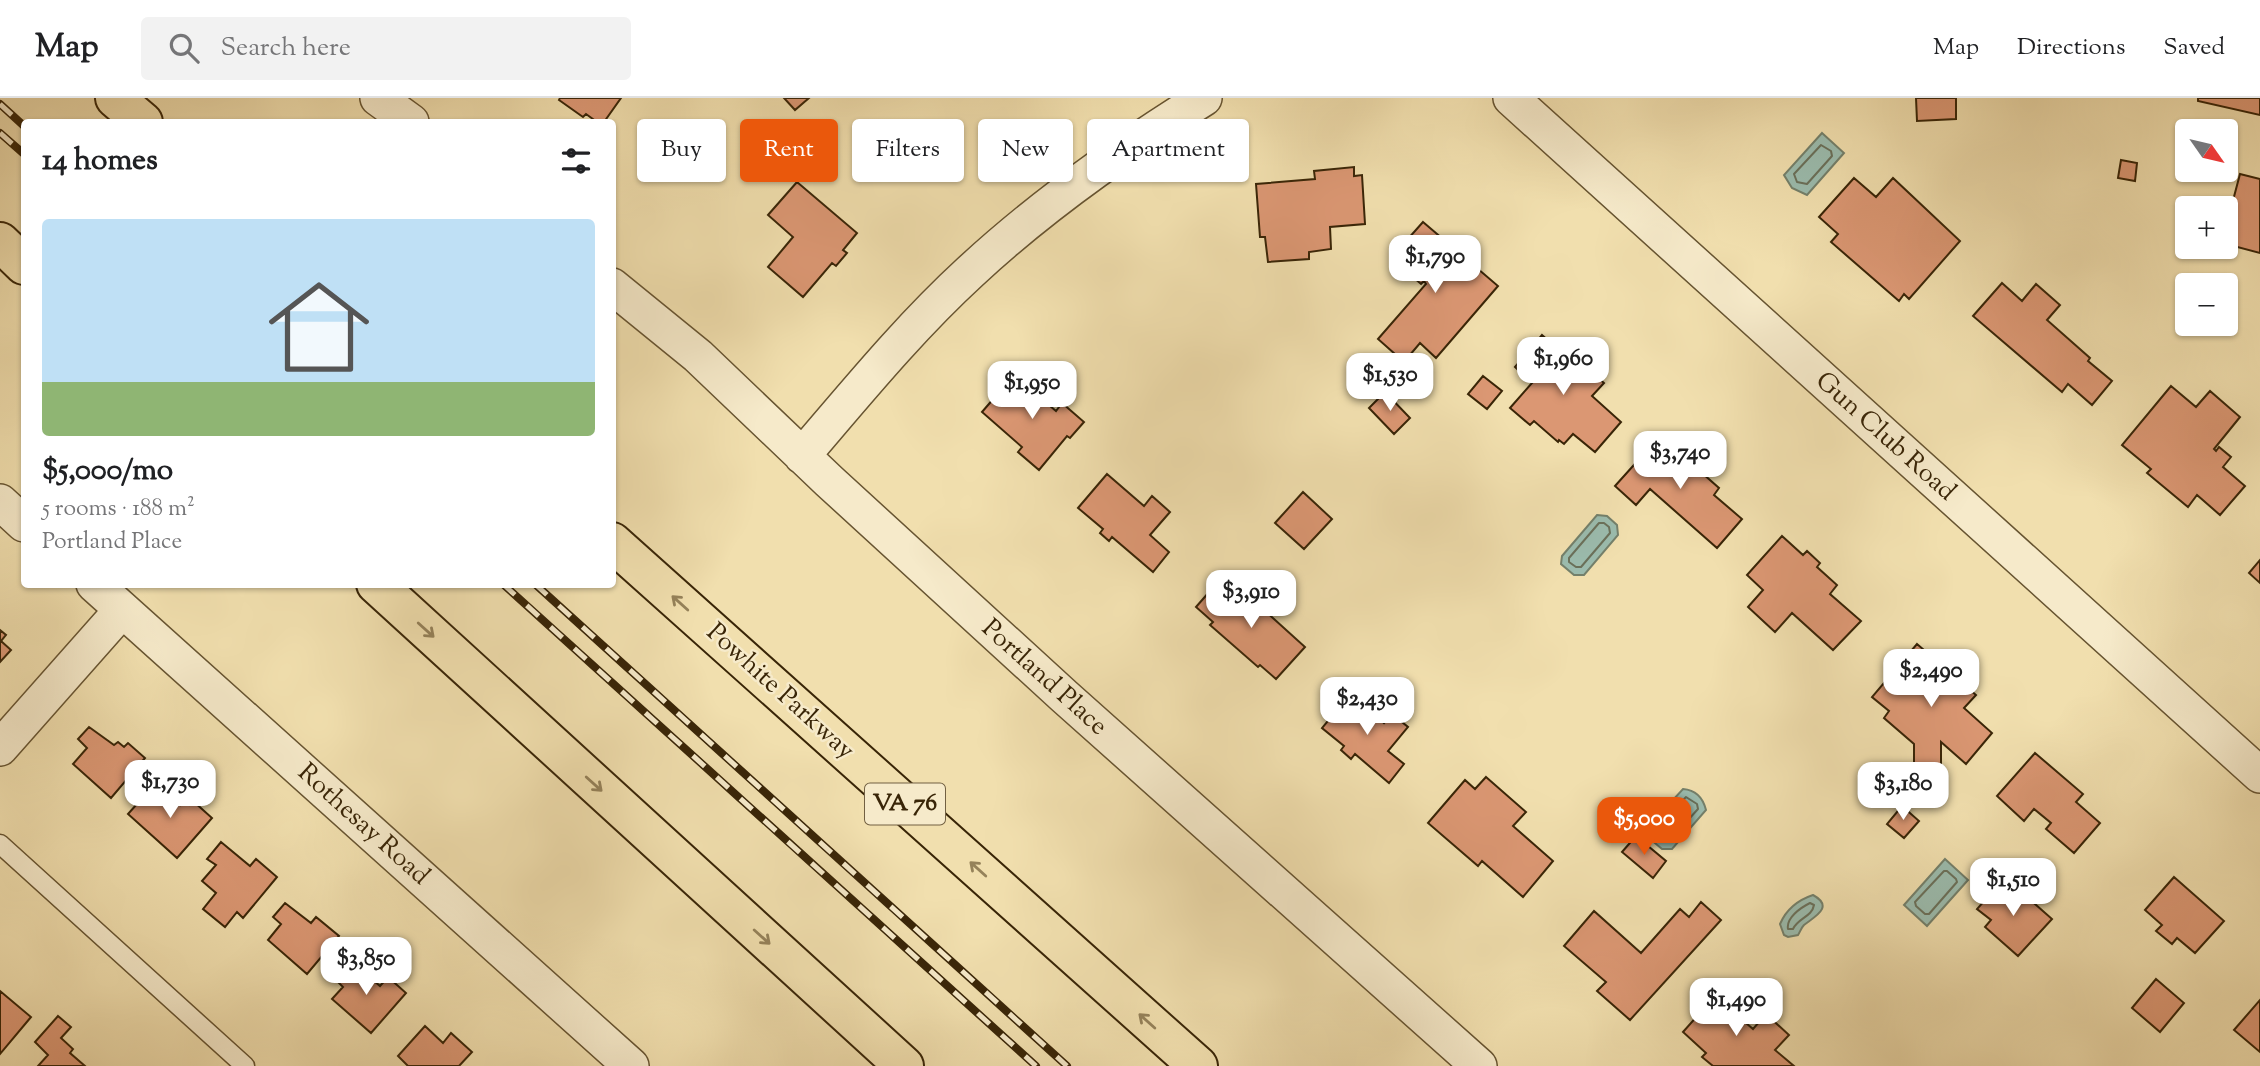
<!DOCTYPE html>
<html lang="en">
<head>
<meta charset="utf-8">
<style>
  :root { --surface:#fff; --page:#f2f2f2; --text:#202124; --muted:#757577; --line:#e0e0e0; --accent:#ea580c }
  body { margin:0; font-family:"Sorts Mill Goudy",serif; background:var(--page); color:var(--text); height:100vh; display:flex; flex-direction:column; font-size:26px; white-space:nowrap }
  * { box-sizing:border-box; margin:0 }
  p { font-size:23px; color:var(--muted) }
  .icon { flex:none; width:38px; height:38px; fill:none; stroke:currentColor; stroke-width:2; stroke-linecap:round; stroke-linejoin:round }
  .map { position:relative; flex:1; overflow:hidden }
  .details { position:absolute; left:21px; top:21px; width:595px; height:469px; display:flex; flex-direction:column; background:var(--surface); border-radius:7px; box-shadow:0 2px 5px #0004 }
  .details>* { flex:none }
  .banner { position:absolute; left:637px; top:21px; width:665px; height:63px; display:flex; gap:14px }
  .needle { width:46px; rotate:124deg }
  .tools { position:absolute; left:2175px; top:21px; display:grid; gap:14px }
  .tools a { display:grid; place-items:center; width:63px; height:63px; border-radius:7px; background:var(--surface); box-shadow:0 2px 5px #0004; font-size:35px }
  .price { position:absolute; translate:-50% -60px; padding:0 16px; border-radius:14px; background:#fff; color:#222; font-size:23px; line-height:46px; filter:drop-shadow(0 2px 4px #0008) }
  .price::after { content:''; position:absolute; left:50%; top:42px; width:21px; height:16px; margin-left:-10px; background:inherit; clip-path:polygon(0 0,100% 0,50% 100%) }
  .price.current { background:var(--accent); color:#fff }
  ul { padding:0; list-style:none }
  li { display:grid; align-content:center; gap:14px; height:371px; padding:0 21px }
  li span { display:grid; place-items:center; height:217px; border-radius:7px; color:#555 }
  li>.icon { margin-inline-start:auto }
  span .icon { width:126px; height:126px; fill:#fffc; stroke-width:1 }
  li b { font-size:30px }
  h2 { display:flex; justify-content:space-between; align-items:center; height:84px; padding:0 21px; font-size:30px }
  .pill { padding:0 24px; border-radius:7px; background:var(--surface); box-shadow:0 2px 5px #0004; font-size:24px; line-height:63px }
  .pill.current { background:var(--accent); color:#fff }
  header { display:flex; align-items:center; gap:42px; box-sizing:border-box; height:98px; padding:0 35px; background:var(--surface); border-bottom:2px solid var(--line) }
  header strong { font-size:33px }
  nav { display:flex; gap:38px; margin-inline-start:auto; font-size:24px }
  .search { width:490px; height:63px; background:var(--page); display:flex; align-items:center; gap:18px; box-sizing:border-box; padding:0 24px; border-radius:7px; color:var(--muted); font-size:26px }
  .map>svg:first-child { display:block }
  .water { fill:#9bbcae; stroke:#74806b; stroke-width:2 }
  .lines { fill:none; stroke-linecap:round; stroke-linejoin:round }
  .shore { stroke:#6a705a; stroke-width:2 }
  .building { fill:#db9773; stroke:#392507; stroke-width:2 }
  .service-casing { stroke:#675431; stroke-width:21 }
  .minor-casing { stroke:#675431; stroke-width:38 }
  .motorway-casing { stroke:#392507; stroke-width:42 }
  .service { stroke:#f6eaca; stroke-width:18 }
  .minor { stroke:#f6eaca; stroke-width:35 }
  .motorway { stroke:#f1dfae; stroke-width:38 }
  .rail-casing { stroke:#392507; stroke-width:8 }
  .rail { stroke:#f6eaca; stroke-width:5; stroke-dasharray:16; stroke-linecap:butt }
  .oneway { stroke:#95825a }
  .labels { text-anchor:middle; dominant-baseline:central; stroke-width:5; stroke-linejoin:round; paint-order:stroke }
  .shield { fill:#f6eaca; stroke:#726042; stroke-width:2 }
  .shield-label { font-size:24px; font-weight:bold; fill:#392507 }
  .street-label { font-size:26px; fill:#392507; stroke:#f6eaca }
</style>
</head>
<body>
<header>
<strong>Map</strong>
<div class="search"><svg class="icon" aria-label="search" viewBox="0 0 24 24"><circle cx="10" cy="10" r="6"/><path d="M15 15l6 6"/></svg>Search here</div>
<nav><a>Map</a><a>Directions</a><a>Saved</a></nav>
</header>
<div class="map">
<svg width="2260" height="968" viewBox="0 0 2260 968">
  <rect width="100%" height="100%" fill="#f1dfae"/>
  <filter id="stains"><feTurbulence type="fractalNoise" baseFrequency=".00286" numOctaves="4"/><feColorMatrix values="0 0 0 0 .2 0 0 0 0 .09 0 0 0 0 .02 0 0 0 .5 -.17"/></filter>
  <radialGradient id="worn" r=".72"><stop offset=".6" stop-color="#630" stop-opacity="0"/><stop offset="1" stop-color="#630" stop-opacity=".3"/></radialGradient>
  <!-- water -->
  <path class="water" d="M 1822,35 L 1844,55 L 1807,97 L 1792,90 L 1784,77 Z
    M 1597,417 L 1607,418 L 1617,427 L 1618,437 L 1584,477 L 1574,477 L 1561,466 L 1562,458 Z
    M 1683,691 C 1696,692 1703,700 1706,712 L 1672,751 L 1662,751 L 1649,740 L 1648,729 Z
    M 1945,761 L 1968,782 L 1927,828 L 1904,807 Z
    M 1813,797 C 1835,809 1814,819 1804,827 C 1801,830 1800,834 1798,837 L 1788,839 L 1784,837 L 1780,826 C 1786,812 1798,802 1813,797 Z"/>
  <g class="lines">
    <!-- shore -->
    <path class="shore" d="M 1821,47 L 1831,53 L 1832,58 L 1807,86 L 1797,84 L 1794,76 Z
      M 1599,425 L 1604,425 L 1609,429 L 1610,435 L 1581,469 L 1576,469 L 1569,464 L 1569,460 Z
      M 1686,699 L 1697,706 L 1698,711 L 1669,743 L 1665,744 L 1657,737 L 1656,731 Z
      M 1944,773 L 1947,773 L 1956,781 L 1957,784 L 1929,816 L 1925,816 L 1916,808 L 1915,804 Z
      M 1810,805 L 1814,807 C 1812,819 1798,820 1793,831 L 1788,831 C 1786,820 1800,810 1810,805 Z"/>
  </g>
  <!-- building -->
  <path class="building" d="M 560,0 L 621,0 L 604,24 L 597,24 L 586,16 L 583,19 L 559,2 Z
    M 784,0 L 809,0 L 795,12 Z
    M 1916,0 L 1956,0 L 1956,21 L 1917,23 Z
    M 2198,0 L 2260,0 L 2260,17 L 2198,3 Z
    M 2121,62 L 2137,65 L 2135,83 L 2118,80 Z
    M 1354,69 L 1354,78 L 1362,77 L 1365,126 L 1330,129 L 1331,151 L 1309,154 L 1309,161 L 1268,164 L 1265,139 L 1260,139 L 1256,86 L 1315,81 L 1314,73 Z
    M 2240,76 L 2260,81 L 2260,155 L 2226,146 L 2226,129 Z
    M 1854,80 L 1876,99 L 1893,80 L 1960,143 L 1909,201 L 1904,196 L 1899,203 L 1831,144 L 1838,136 L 1819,119 Z
    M 797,84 L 857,135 L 843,152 L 847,155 L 836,168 L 832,165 L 803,199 L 768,169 L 793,139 L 768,117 Z
    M 1423,124 L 1498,188 L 1436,260 L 1420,245 L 1404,264 L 1378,241 L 1426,186 L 1424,183 L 1421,186 L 1391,160 Z
    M 2002,185 L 2022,203 L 2036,186 L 2060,207 L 2047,222 L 2090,260 L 2088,263 L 2112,283 L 2092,307 L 2068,286 L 2062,294 L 1973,218 Z
    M 1542,237 L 1564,256 L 1567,252 L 1604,285 L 1592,298 L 1621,324 L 1595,354 L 1573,336 L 1564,346 L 1559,342 L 1558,344 L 1534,323 L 1530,327 L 1510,310 L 1532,285 L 1515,269 Z
    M 1014,277 L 1056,313 L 1062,305 L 1084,324 L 1070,340 L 1067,338 L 1039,372 L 1018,354 L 1022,349 L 982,314 Z
    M 1483,278 L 1502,293 L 1487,311 L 1468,296 Z
    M 2171,288 L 2196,309 L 2210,293 L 2240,319 L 2214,351 L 2216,353 L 2219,349 L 2231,359 L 2223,369 L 2245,388 L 2220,417 L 2197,397 L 2188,409 L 2147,375 L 2151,371 L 2122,347 Z
    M 1385,294 L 1410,320 L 1394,336 L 1369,310 Z
    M 1660,338 L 1719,390 L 1714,397 L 1742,421 L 1717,450 L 1650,391 L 1636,407 L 1615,388 Z
    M 1107,376 L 1144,408 L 1152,398 L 1170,414 L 1150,437 L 1169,454 L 1153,474 L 1112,439 L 1109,443 L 1100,435 L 1103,431 L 1078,410 Z
    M 1303,394 L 1332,421 L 1304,451 L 1275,425 Z
    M 1782,438 L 1803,457 L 1807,453 L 1820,465 L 1817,469 L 1837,487 L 1830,496 L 1861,523 L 1833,552 L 1792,515 L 1775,534 L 1748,509 L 1763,492 L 1747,477 Z
    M 2260,462 L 2260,485 L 2249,475 Z
    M 1217,485 L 1234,500 L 1242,492 L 1305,549 L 1276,581 L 1260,567 L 1258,569 L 1210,527 L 1213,524 L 1196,509 Z
    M 0,532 L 6,537 L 1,543 L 11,552 L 0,564 Z
    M 1917,546 L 1976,597 L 1964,610 L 1992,635 L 1966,666 L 1941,644 L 1941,666 L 1914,667 L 1914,646 L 1884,620 L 1889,613 L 1872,599 Z
    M 1350,596 L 1384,625 L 1392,616 L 1408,629 L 1388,653 L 1404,666 L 1389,685 L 1355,656 L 1351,661 L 1341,652 L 1344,648 L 1322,630 Z
    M 89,629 L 114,647 L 118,644 L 124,649 L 128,645 L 145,660 L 111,700 L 73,666 L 87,650 L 78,641 Z
    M 2035,655 L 2083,696 L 2076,704 L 2100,725 L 2074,755 L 2046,731 L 2051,725 L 2034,711 L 2024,723 L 1997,698 Z
    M 1486,679 L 1526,714 L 1513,728 L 1553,763 L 1523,799 L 1482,763 L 1478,768 L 1428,725 L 1465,682 L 1475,691 Z
    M 154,687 L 180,707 L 183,702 L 189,707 L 193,703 L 212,720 L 177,760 L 128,716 Z
    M 1902,708 L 1919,723 L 1904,740 L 1887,726 Z
    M 1636,738 L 1666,763 L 1653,780 L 1622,754 Z
    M 221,744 L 250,768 L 256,761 L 277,779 L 243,820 L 237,814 L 225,829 L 203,811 L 216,795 L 202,783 L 216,767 L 207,761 Z
    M 2174,779 L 2224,823 L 2195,855 L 2177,840 L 2172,846 L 2156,833 L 2162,827 L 2145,812 Z
    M 2001,784 L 2015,797 L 2019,792 L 2052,821 L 2018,858 L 1985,829 L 1991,822 L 1977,811 Z
    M 1701,804 L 1721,822 L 1630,922 L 1597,893 L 1606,884 L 1564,848 L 1594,813 L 1641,855 L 1680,811 L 1689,819 Z
    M 285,805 L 311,825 L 316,819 L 339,838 L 307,876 L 268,842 L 281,826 L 273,819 Z
    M 351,863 L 380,888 L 388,879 L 406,895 L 371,935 L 332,901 L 343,889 L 335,881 Z
    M 2156,881 L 2184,905 L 2160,934 L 2132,910 Z
    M 0,893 L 31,919 L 0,956 Z
    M 1715,898 L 1753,931 L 1766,916 L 1789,937 L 1775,952 L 1794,968 L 1713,968 L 1702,959 L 1706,955 L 1683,934 Z
    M 2260,902 L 2260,954 L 2234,932 Z
    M 58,918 L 71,929 L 61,940 L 73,951 L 70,955 L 85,968 L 38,968 L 48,957 L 35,944 Z
    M 425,928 L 443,945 L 451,935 L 472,954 L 459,968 L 408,968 L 398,958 Z"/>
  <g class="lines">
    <defs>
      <path id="service" d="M 0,746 L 245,968"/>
      <path id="minor" d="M 378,0 L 411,24
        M 1511,0 L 2260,677
        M 612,188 L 698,258 L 829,383 L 1064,598 L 1479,968
        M 802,358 C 856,295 909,230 970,174 C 1041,108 1122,51 1204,0
        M 0,404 L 24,426
        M 94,486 L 631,968
        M 0,650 L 122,512"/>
      <path id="motorway" d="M 115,0 L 143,24
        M 0,144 L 24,167
        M 612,444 L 1198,968
        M 376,486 L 904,968"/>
    </defs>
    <!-- service casing -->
    <use href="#service" class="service-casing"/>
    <!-- minor casing -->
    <use href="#minor" class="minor-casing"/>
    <!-- motorway casing -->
    <use href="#motorway" class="motorway-casing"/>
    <!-- service -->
    <use href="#service" class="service"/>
    <!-- minor -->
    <use href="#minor" class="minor"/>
    <!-- motorway -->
    <use href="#motorway" class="motorway"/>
    <defs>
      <path id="rail" d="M 0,6 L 24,28
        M 0,35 L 24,56
        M 503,486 L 1036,968
        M 535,486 L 1067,968"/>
    </defs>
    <!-- rail casing -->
    <use href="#rail" class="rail-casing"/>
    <!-- rail -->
    <use href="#rail" class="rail"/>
  </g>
  <!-- one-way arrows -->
  <defs><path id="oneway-shaft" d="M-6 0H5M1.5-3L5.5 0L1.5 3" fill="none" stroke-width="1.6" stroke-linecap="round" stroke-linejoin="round" transform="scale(1.75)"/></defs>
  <g class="oneway">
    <use href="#oneway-shaft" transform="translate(680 505) rotate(-138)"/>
    <use href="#oneway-shaft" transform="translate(426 532) rotate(42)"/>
    <use href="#oneway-shaft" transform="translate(594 686) rotate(42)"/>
    <use href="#oneway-shaft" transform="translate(978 771) rotate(-138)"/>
    <use href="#oneway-shaft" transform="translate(762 839) rotate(42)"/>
    <use href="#oneway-shaft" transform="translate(1147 923) rotate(-138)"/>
  </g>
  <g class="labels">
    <!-- shield labels -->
    <rect class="shield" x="865" y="685.5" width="80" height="41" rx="5"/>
    <g class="shield-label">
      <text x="905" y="706">VA 76</text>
    </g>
    <!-- street labels -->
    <g class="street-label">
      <text transform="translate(1885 339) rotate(42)">Gun Club Road</text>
      <text transform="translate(1044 580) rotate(42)">Portland Place</text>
      <text transform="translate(780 594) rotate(42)">Powhite Parkway</text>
      <text transform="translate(363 727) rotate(42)">Rothesay Road</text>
    </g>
  </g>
  <rect width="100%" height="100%" filter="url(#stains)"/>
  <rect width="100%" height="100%" fill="url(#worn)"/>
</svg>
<div class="tools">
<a><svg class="needle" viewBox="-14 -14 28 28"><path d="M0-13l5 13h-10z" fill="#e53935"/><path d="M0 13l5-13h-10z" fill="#757577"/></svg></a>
<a>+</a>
<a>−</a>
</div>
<b class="price" style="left:1435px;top:197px">$1,790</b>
<b class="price" style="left:1563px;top:299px">$1,960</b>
<b class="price" style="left:1390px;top:315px">$1,530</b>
<b class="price" style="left:1032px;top:323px">$1,950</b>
<b class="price" style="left:1680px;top:393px">$3,740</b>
<b class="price" style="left:1251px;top:532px">$3,910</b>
<b class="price" style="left:1931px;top:611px">$2,490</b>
<b class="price" style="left:1367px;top:639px">$2,430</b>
<b class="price" style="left:170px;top:722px">$1,730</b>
<b class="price" style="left:1903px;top:724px">$3,180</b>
<b class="price current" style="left:1644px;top:759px">$5,000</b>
<b class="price" style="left:2013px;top:820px">$1,510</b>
<b class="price" style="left:366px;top:899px">$3,850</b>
<b class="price" style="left:1736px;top:940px">$1,490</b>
<div class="banner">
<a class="pill">Buy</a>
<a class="pill current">Rent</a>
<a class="pill">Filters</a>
<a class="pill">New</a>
<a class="pill">Apartment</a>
</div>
<section class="details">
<h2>14 homes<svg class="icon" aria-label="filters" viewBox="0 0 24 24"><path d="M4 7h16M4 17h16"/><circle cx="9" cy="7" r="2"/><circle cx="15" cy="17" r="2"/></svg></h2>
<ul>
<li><span style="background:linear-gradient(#bfe0f5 75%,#8fb573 0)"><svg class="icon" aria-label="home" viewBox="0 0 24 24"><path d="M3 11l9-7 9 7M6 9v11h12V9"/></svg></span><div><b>$5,000/mo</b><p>5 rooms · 188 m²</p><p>Portland Place</p></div></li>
</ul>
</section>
</div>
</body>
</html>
